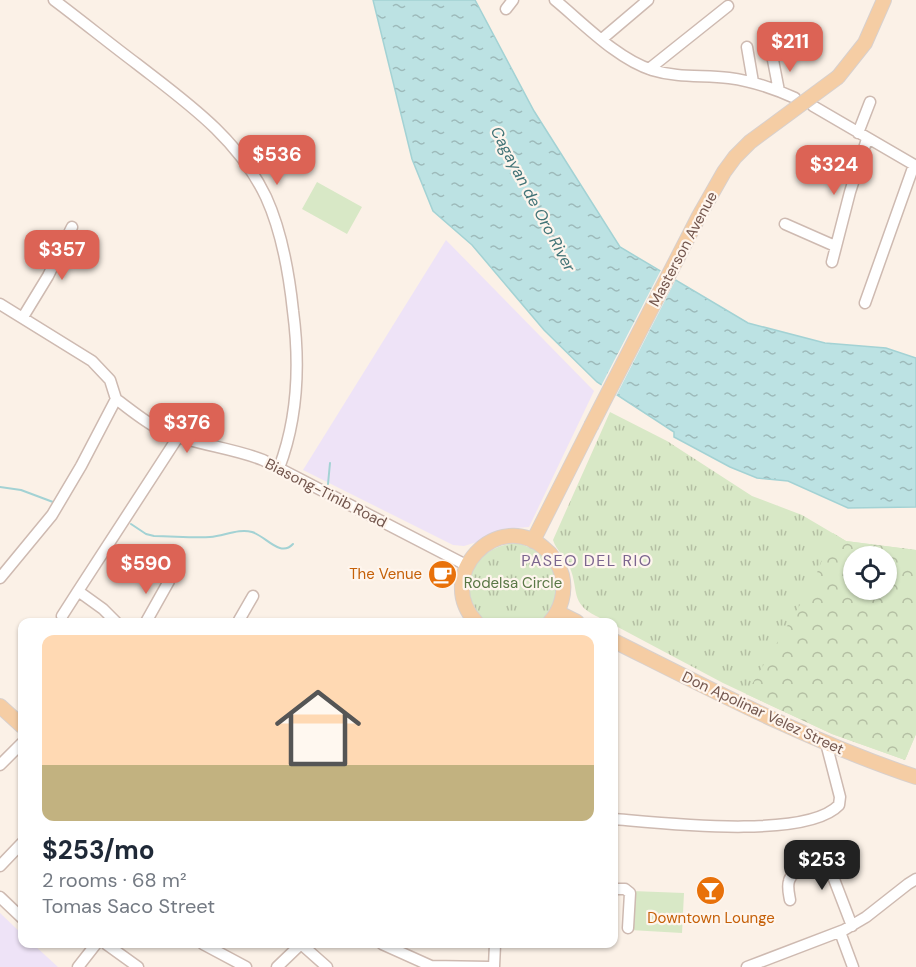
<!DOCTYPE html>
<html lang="en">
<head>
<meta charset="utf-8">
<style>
  :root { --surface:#fff; --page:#f2f2f3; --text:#1f2937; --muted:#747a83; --accent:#dc6355 }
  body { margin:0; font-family:"DM Sans",sans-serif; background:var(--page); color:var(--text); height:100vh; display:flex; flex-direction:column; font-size:22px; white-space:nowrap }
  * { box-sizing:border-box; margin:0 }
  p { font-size:20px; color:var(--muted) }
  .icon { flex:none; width:33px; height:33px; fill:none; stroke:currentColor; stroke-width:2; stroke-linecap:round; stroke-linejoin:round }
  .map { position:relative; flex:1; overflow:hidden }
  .sheet { position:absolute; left:18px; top:618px; width:600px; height:330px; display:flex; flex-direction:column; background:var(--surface); border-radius:12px; box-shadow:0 2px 4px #0004 }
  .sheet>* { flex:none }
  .tools { position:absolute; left:843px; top:546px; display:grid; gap:12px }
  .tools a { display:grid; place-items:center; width:54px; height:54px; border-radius:50%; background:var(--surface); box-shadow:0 2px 4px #0004; font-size:30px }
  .price { position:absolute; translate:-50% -51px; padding:0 14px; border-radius:12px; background:var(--accent); color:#fff; font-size:20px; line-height:39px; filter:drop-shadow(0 2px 3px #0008) }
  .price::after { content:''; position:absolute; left:50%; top:36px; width:18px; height:14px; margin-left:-9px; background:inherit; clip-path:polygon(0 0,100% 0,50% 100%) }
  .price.active { background:#222; color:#fff }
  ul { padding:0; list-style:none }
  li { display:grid; align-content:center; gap:12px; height:318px; padding:0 24px }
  li span { display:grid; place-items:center; height:186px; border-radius:12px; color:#555 }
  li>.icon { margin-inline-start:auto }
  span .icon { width:108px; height:108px; fill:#fffc; stroke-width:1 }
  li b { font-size:26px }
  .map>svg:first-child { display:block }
  .education { fill:#eee3f7 }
  .grass { fill:url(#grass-tufts); fill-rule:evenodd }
  .forest { fill:url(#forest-crowns); fill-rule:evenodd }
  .pitch { fill:#d8e8c6 }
  .water { fill:url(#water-ripples); stroke:#a3d2d4; stroke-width:1.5 }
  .pier { fill:#fbf1e7 }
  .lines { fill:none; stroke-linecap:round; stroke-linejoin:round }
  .stream { stroke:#a3d2d4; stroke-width:2 }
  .minor-casing { stroke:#cebab1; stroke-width:13 }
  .major-casing { stroke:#d8d0cd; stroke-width:16 }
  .minor { stroke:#fff; stroke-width:10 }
  .major { stroke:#f5cda4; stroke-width:14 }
  .major-bridge-casing { stroke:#d8d0cd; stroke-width:16; stroke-linecap:butt }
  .major-bridge { stroke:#f5cda4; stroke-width:14 }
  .labels { text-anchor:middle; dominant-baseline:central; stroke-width:4.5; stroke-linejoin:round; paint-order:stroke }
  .street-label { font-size:15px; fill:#73564d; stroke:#fef5ed }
  .food-label { font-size:15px; fill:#c56008; stroke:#fef5ed; text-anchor:end }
  .park-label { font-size:15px; fill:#5a7846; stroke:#fef5ed }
  .water-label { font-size:16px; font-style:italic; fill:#427477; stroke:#fef5ed }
  .neighbourhood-label { font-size:16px; letter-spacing:1.5px; fill:#7b658f; stroke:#fef5ed }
</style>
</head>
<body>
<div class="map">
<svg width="916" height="967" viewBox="0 0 916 967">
  <defs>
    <pattern id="grass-tufts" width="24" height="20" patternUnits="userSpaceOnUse" patternTransform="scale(1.5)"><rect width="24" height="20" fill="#d8e8c6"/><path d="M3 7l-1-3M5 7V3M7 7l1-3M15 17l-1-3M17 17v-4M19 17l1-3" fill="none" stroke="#b4bfa3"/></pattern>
    <pattern id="forest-crowns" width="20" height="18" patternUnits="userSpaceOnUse" patternTransform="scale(1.5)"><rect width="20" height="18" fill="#d8e8c6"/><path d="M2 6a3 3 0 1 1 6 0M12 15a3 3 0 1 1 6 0" fill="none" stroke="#b4bfa3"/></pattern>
    <pattern id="water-ripples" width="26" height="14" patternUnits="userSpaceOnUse" patternTransform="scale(1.5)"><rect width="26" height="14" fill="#bce2e3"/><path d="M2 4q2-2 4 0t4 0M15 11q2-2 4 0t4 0" fill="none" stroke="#9dbaba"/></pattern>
  </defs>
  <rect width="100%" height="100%" fill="#fbf1e7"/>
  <!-- education -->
  <path class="education" d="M 446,240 L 594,391 L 529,527 L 503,529 L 480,541 L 464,546 L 453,545 L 303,470 Z
    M 0,913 L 22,934 L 22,944 L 33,944 L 58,967 L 0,967 Z"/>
  <!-- grass -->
  <path class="grass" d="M 610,412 L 667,441 L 752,496 L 802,515 L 846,541 L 916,550 L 916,734 L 905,760 L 832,734 L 723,683 L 614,625 L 614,622 C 607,622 602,619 596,616 C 570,603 579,590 570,568 C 566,558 556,550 553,540 ZM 854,556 L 886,556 L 886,590 L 854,590 Z
    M 515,543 C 557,551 571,592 540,622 L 486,622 C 480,619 478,614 475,608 C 456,575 482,546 515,543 Z"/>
  <!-- forest -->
  <path class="forest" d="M 833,533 L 846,541 L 916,550 L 916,734 L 905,760 L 832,734 L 746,694 L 812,585 ZM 854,556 L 886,556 L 886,590 L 854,590 Z"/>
  <!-- pitch -->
  <path class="pitch" d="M 317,182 L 362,207 L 347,234 L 302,209 Z
    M 632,891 L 684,893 L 682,933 L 630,930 Z"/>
  <!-- water -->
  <path class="water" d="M 373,0 L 475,0 L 534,111 L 620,247 L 748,323 L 825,343 L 886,348 L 916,358 L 916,507 L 848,508 L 788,481 L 757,478 L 730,467 L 674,437 L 674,432 L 597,382 L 544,330 L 472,245 L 433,211 L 412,159 Z"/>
  <!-- pier -->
  <path class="pier" d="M 662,268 L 677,277 L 615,398 L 600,388 Z"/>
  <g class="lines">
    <!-- stream -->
    <path class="stream" d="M 328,484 L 330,463
      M 0,487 L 21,490 L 53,502
      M 131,524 L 146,534 L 154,536 C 172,536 192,538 210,537 C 224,536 239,528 252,532 C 266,536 280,558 293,544"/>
    <defs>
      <path id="minor" d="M 54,0 C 82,21 109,43 137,64 C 186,102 238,138 266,197 C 282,232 289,273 293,311 C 300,364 298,418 279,468
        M 555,0 C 583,23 617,59 652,70 C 678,78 702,75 729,78 C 752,81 773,88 795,98
        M 506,9 L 513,0
        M 602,39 L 648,0
        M 747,47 L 753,82
        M 773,60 L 779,91
        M 649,69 L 728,6
        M 813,106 L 916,166
        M 858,133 L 870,102
        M 785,224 L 835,246
        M 832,262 L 850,192 L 867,139
        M 865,303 L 914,165
        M 0,304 L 92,361 L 110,380 L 116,399
        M 23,317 L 48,276 L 72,227
        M 116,399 C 131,410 146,423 163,431 C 195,445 230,447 263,460 L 466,565
        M 0,578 L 52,515 L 81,466 L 116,399
        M 62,616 L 78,591
        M 116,622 L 103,609 L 78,591 L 178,437
        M 146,622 L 169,581
        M 238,622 L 253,596
        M 0,765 L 22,743
        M 614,819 C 661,823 806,840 839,805 L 840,797 L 826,743
        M 0,866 L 22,843
        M 614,889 L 625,889 L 630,893 L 628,928
        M 0,897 L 22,918
        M 790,900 C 789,894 787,887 789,881 C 791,870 817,862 827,861 L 852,926
        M 840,932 L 853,967
        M 106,944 L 138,967
        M 203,944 L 246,967
        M 301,944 L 327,967
        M 382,944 L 431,966 L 489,967
        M 78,967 L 96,944
        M 277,967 L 301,944
        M 494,967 L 495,944
        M 747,967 L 844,930 L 866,917 L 908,884 L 916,879"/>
      <path id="major" d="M 838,77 L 865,43 L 884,0
        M 533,541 L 591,426
        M 557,612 L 577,622
        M 476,622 C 433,575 498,508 544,548 C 553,555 559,564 562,575 C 566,592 561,610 550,622
        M 614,641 C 712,690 811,742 916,777
        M 0,706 L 22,726"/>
    </defs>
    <!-- minor casing -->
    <use href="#minor" class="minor-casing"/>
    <!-- major casing -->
    <use href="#major" class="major-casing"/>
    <!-- minor -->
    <use href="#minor" class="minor"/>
    <!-- major -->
    <use href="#major" class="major"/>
    <defs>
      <path id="major-bridge" d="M 591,426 L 699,216 L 724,172 L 735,157 L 750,142 L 838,77"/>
    </defs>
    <!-- major-bridge casing -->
    <use href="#major-bridge" class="major-bridge-casing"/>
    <!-- major-bridge -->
    <use href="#major-bridge" class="major-bridge"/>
  </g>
  <!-- icons -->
  <defs>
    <symbol id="cafe-disc" viewBox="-11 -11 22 22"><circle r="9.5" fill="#e8710a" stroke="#fef5ed"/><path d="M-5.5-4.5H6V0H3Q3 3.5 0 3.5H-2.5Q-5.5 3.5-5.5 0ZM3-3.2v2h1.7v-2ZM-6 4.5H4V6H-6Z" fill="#fff"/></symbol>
    <symbol id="bar-disc" viewBox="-11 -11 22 22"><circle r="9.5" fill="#e8710a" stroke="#fef5ed"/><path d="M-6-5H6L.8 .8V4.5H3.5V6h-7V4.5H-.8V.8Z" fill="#fff"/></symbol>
  </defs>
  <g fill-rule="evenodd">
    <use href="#cafe-disc" x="426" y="558" width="33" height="33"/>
    <use href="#bar-disc" x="694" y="874" width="33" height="33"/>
  </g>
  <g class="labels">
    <!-- street labels -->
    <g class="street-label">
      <text transform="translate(683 249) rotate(-62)">Masterson Avenue</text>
      <text transform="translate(326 493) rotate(27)">Biasong-Tinib Road</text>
      <text transform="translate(763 713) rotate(25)">Don Apolinar Velez Street</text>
    </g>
    <!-- food labels -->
    <g class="food-label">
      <text x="422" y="574">The Venue</text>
      <text x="711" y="918" text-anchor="middle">Downtown Lounge</text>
    </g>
    <!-- park labels -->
    <g class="park-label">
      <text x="513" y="583">Rodelsa Circle</text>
    </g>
    <!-- water labels -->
    <g class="water-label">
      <text transform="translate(533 199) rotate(62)">Cagayan de Oro River</text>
    </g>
    <!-- neighbourhood labels -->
    <g class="neighbourhood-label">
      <text x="587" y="560">PASEO DEL RIO</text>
    </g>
  </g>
</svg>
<div class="tools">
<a><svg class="icon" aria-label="locate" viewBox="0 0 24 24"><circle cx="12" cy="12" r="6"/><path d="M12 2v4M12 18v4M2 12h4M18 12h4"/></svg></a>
</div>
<b class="price" style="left:790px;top:73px">$211</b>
<b class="price" style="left:277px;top:186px">$536</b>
<b class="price" style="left:834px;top:196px">$324</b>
<b class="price" style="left:62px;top:281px">$357</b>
<b class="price" style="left:187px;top:454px">$376</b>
<b class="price" style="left:146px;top:595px">$590</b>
<b class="price active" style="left:822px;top:891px">$253</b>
<section class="sheet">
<ul>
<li><span style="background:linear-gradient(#ffd9b3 70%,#c2b280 0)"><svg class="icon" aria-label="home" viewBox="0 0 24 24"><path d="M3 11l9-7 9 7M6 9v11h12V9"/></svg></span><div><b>$253/mo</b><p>2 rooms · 68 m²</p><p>Tomas Saco Street</p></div></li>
</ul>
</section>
</div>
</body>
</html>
